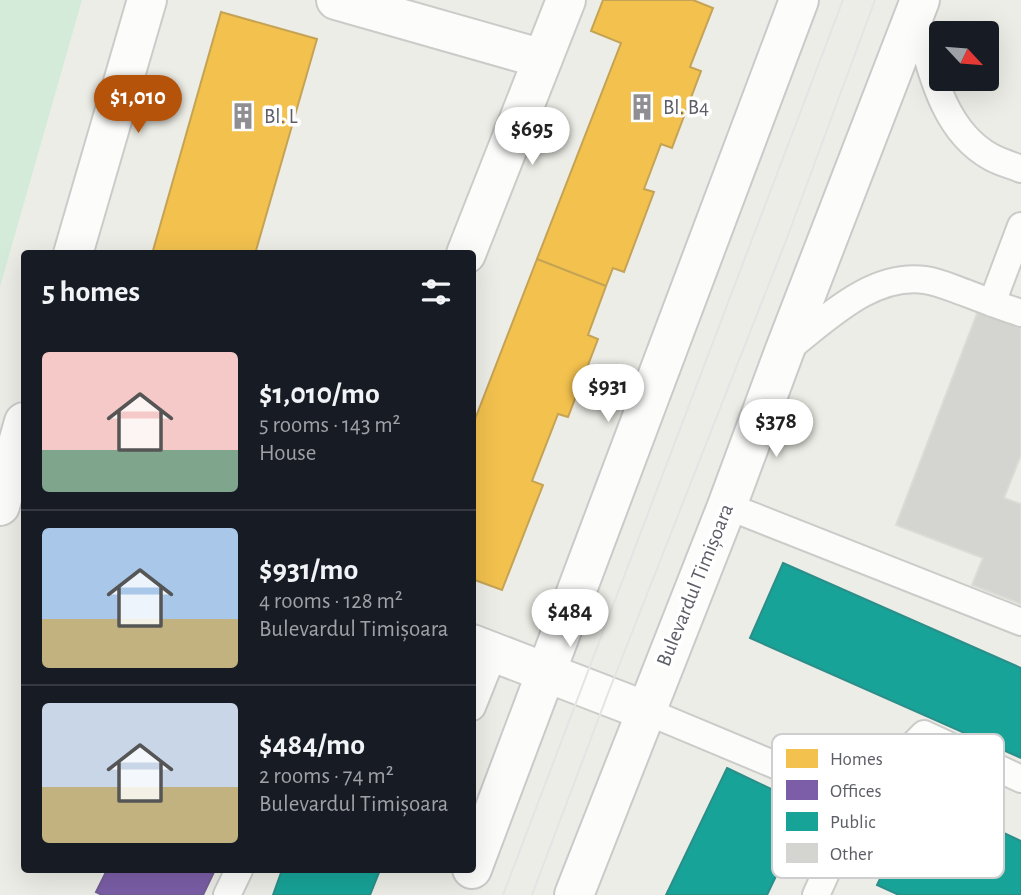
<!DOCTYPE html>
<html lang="en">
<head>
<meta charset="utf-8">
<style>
  :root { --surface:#171b24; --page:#242831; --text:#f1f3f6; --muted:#9ea1a6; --line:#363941; --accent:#b45309 }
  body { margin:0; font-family:"Alegreya Sans",sans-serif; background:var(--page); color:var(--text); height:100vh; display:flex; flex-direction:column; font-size:26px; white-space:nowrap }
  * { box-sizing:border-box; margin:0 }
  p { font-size:23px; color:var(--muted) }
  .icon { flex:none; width:38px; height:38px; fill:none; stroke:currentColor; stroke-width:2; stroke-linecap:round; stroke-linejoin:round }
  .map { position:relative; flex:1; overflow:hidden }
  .sheet { position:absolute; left:21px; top:250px; width:455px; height:623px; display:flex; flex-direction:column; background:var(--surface); border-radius:7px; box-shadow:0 7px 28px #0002 }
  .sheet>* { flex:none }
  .needle { width:46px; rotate:116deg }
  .buttons { position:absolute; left:929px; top:21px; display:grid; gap:14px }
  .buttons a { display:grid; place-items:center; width:70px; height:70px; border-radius:7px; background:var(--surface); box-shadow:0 7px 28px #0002; font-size:35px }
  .price { position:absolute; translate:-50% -60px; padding:0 16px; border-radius:24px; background:#fff; color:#222; font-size:23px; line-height:46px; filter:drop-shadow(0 2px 4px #0008) }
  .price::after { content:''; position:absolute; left:50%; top:42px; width:21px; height:16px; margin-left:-10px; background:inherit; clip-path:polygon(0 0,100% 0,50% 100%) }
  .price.active { background:var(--accent); color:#fff }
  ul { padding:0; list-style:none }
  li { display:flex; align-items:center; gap:21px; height:175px; padding:0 21px }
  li+li { border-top:2px solid var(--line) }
  li span { display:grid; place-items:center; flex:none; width:196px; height:140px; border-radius:7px; color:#555 }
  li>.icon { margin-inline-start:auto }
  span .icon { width:84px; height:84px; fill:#fffc; stroke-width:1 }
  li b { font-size:30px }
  h2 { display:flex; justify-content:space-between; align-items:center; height:84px; padding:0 21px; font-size:30px }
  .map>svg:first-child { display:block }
  .green { fill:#d3ebd8 }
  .homes { fill:#f2c14e; stroke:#c5a355; stroke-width:2 }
  .offices { fill:#7b5ea7; stroke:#725e94; stroke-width:2 }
  .public { fill:#17a398; stroke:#2c8e89; stroke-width:2 }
  .building { fill:#d4d4d0; stroke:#dcdcd6; stroke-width:2 }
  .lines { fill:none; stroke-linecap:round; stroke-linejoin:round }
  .lane-casing { stroke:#cbcbca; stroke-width:30 }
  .street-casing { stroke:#cbcbca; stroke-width:42 }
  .secondary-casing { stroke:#cacaca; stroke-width:42 }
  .lane { stroke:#fcfcfb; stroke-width:26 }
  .street { stroke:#fcfcfb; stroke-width:38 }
  .secondary { stroke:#fcfcfb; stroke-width:38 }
  .tram { stroke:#e4e4e4; stroke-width:2 }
  .labels { text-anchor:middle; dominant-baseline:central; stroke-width:7; stroke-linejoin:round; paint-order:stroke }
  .poi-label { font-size:21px; fill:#5c5d66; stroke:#fff; text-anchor:start }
  .street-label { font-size:21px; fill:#5c5d66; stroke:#fff }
  .key { fill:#fff; stroke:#ceced1; stroke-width:2 }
  .key-label { font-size:19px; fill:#5c5d66 }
</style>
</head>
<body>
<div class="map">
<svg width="1021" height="895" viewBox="0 0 1021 895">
  <rect width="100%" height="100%" fill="#edede7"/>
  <!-- green -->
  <path class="green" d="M 0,0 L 82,0 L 0,287 Z"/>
  <!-- homes -->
  <path class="homes" d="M 603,0 L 693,0 L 713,8 L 690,67 L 701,71 L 672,148 L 661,144 L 644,189 L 654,192 L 624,272 L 613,268 L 606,286 L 537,259 L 621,43 L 591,31 Z
    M 221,12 L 317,39 L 255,254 L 152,254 Z
    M 537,259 L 606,286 L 588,335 L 598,339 L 568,417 L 558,414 L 532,481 L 543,485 L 502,590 L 472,579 L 472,427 Z"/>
  <!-- offices -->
  <path class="offices" d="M 107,870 L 215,870 L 203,895 L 102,895 L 96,892 Z"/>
  <!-- public -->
  <path class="public" d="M 783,563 L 1021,668 L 1021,758 L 750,638 Z
    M 727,768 L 809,807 L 767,895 L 666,895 Z
    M 921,794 L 1021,841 L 1021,895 L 899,895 L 877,885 Z
    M 282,870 L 380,870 L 370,895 L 273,895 Z"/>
  <!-- building -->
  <path class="building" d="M 978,311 L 1021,328 L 1021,455 L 1004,498 L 1021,504 L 1021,604 L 972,585 L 983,558 L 896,525 Z"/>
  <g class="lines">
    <defs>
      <path id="lane" d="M 915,12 C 930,63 940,129 991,157 C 1000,162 1011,165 1021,169
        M 992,303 L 1021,226
        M 785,351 C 826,320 870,273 925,280 C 939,282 952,288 966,293 C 984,300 1002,307 1021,313
        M 727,506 L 1021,622
        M 472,707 L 494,652
        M 646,711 L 859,800
        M 227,895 L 239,870
        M 816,895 L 859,800 L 924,734 L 1021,779"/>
      <path id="street" d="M 336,0 L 543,59
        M 73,254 L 147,0
        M 466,254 L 566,0
        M 0,506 L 24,422
        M 472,644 L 646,711"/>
      <path id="secondary" d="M 472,869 L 799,0
        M 574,895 L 727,506 L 784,352 L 920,0"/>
    </defs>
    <!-- lane casing -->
    <use href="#lane" class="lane-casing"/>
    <!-- street casing -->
    <use href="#street" class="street-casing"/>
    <!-- secondary casing -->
    <use href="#secondary" class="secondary-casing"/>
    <!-- lane -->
    <use href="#lane" class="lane"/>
    <!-- street -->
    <use href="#street" class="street"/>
    <!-- secondary -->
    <use href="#secondary" class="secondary"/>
    <!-- tram -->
    <path class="tram" d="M 503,895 L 843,0
      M 532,895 L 607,696 L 787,238 L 875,0"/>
  </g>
  <!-- icons -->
  <defs>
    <symbol id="building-bare" viewBox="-9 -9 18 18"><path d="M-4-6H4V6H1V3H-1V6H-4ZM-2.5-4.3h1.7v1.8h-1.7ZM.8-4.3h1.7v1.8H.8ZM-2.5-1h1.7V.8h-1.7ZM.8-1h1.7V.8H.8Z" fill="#8f8f93" stroke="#fff" stroke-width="2.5" paint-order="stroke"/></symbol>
  </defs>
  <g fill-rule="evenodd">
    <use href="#building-bare" x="623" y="88" width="38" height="38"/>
    <use href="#building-bare" x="224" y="97" width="38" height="38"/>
  </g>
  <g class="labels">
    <!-- poi labels -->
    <g class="poi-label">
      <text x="663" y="107">Bl. B4</text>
      <text x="264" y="116">Bl. L</text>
    </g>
    <!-- street labels -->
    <g class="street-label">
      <text transform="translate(695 585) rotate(-68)">Bulevardul Timișoara</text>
    </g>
  </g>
  <!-- legend -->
  <rect x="772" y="734" width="232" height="144" rx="10" class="key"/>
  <rect x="786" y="749" width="32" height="19" fill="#f2c14e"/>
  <rect x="786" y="780" width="32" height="20" fill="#7b5ea7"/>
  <rect x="786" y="812" width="32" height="19" fill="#17a398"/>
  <rect x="786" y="843" width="32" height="20" fill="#d4d4d0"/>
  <g class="key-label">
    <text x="830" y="765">Homes</text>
    <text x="830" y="797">Offices</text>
    <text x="830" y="828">Public</text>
    <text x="830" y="860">Other</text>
  </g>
</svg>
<div class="buttons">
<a><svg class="needle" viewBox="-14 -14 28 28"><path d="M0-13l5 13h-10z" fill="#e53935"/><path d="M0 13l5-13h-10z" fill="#9ea1a6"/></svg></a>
</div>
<b class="price active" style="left:138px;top:135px">$1,010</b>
<b class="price" style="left:532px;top:167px">$695</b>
<b class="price" style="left:608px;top:424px">$931</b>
<b class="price" style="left:776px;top:459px">$378</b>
<b class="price" style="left:570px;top:649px">$484</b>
<section class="sheet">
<h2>5 homes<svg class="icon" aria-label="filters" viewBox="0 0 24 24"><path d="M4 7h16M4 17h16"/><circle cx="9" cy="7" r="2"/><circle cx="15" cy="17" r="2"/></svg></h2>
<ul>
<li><span style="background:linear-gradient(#f6c9c9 70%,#7fa58c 0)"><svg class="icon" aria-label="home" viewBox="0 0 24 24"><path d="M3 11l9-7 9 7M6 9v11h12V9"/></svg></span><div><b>$1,010/mo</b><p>5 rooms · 143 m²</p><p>House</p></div></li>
<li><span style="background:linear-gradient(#a9c7e8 65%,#c2b280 0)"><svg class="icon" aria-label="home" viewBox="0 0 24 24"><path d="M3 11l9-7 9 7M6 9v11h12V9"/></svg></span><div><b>$931/mo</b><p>4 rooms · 128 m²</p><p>Bulevardul Timișoara</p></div></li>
<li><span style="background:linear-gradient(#c9d6e8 60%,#c2b280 0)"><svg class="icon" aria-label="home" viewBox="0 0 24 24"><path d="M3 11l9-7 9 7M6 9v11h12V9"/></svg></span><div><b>$484/mo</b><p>2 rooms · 74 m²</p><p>Bulevardul Timișoara</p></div></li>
</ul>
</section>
</div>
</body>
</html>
